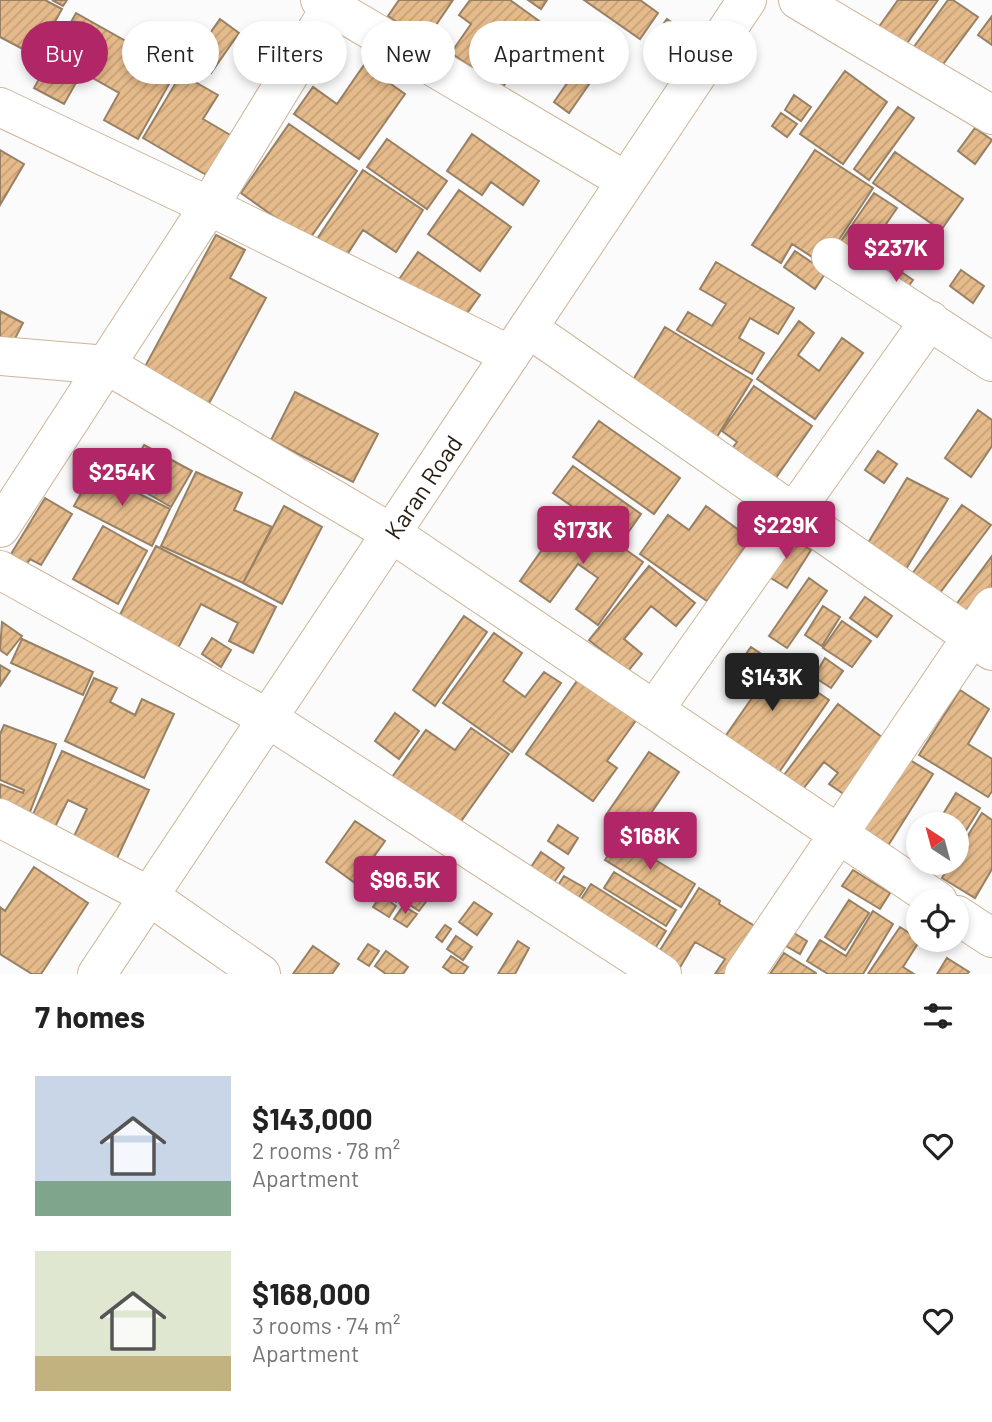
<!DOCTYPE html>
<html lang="en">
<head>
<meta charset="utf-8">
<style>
  :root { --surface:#fff; --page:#f2f2f2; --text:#222; --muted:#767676; --accent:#b12666 }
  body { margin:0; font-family:Barlow,sans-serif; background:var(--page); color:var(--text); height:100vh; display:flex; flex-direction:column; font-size:26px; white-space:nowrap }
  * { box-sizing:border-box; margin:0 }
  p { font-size:23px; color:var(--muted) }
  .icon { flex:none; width:38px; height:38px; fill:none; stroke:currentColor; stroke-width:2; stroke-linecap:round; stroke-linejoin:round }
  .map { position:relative; height:974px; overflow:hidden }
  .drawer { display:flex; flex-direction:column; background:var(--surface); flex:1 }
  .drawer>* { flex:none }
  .top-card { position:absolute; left:21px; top:21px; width:950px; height:63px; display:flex; gap:14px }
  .needle { width:46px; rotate:324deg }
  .tools { position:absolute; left:906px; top:812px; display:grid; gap:14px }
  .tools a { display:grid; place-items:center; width:63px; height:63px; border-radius:50%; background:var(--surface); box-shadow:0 4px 10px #0003; font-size:35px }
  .price { position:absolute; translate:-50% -60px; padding:0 16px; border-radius:7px; background:var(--accent); color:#fff; font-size:23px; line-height:46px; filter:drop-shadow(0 2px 4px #0008) }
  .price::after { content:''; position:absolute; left:50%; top:42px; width:21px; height:16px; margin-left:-10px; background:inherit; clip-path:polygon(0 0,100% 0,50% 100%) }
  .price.active { background:#222; color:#fff }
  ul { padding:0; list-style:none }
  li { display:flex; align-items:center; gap:21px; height:175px; padding:0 35px }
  li span { display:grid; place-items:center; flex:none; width:196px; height:140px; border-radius:0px; color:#555 }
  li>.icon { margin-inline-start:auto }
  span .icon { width:84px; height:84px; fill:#fffc; stroke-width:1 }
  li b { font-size:30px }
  h2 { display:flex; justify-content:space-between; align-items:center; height:84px; padding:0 35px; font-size:30px }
  .tag { padding:0 24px; border-radius:32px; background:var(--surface); box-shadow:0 4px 10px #0003; font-size:24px; line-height:63px }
  .tag.active { background:var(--accent); color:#fff }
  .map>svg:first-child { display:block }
  .building { fill:url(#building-hatch); stroke:#988065; stroke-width:2 }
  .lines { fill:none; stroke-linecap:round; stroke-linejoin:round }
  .minor-casing { stroke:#ceb598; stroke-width:40 }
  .tertiary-casing { stroke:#ceb598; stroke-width:40 }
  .minor { stroke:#fff; stroke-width:38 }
  .tertiary { stroke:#fff; stroke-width:38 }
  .labels { text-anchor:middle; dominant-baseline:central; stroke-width:5; stroke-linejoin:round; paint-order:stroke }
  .street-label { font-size:24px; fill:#261d12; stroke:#fff }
</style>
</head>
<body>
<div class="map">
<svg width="992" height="974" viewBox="0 0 992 974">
  <defs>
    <pattern id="building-hatch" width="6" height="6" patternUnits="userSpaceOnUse" patternTransform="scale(1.75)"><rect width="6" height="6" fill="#e6bb8b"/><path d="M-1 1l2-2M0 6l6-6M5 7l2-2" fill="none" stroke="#c5a077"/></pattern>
  </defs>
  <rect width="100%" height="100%" fill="#fbfbfb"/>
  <!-- building -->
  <path class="building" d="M 0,0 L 45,0 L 62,9 L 36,56 L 0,37 Z
    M 52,0 L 67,0 L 63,6 Z
    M 399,0 L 453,0 L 425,41 L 388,16 Z
    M 470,0 L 510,0 L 546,26 L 502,88 L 451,53 L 471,24 L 459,15 Z
    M 528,0 L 547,0 L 541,9 Z
    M 584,0 L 640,0 L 658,13 L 640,39 Z
    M 898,0 L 938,0 L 902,50 L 876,31 Z
    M 948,0 L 953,0 L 978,17 L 935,75 L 908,55 Z
    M 76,13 L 177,70 L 138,139 L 104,120 L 119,93 L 82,72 L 64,104 L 34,88 Z
    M 992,16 L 992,45 L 978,35 Z
    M 220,19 L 239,33 L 211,73 L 192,59 Z
    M 667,19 L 683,30 L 664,58 L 647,47 Z
    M 364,65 L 405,94 L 359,159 L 294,114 L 313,87 L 337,104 Z
    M 577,69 L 592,80 L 569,113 L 554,102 Z
    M 845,71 L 887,102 L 843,164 L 800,134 Z
    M 181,74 L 218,95 L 203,119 L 232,136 L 208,176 L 143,138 Z
    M 794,95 L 811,107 L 801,121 L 785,110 Z
    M 898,107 L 914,118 L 869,180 L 854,169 Z
    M 781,113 L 797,124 L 787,137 L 772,126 Z
    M 289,124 L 357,171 L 308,241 L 241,193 Z
    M 975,128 L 992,140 L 975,164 L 958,151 Z
    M 472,134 L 539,181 L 523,205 L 491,182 L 482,195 L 447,171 Z
    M 387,139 L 447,181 L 427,209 L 367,167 Z
    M 0,150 L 24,164 L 0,205 Z
    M 815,150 L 873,188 L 823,264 L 792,244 L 781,263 L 752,245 Z
    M 895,152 L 963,199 L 941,230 L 873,183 Z
    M 363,170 L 423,210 L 396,252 L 363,230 L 345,258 L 317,239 Z
    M 459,190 L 511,227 L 480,271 L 428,234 Z
    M 874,193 L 897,208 L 853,272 L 830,257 Z
    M 216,235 L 245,250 L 230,278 L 266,298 L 206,409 L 141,374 Z
    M 795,251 L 826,272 L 815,289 L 784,267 Z
    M 418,252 L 480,295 L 463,319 L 393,288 Z
    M 716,262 L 794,308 L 778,334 L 750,318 L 739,338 L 764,353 L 752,374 L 677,330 L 688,312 L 712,326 L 726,304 L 700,289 Z
    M 894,267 L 913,280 L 897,302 L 878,289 Z
    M 961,270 L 984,286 L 973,303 L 950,286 Z
    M 0,311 L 23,323 L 10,348 L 0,343 Z
    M 799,321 L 814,333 L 798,355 L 819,371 L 842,338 L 863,353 L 815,419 L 757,379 Z
    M 665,327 L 752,380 L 710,448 L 624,395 Z
    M 754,386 L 812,426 L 768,489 L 725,458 L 737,442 L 722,431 Z
    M 295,392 L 378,434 L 353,482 L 271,440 Z
    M 978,410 L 992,420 L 992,446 L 971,477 L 945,458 Z
    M 599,421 L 680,478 L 654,514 L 573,457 Z
    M 144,445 L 192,471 L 171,507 L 124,480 Z
    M 878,451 L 897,464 L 884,483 L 865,470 Z
    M 573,466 L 641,514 L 622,541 L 553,493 Z
    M 93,471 L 170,509 L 152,546 L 74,506 Z
    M 196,472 L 242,493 L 234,510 L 272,527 L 243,583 L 161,546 Z
    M 907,478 L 948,499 L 906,569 L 868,543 Z
    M 45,498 L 72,514 L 41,565 L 30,559 L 21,574 L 5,564 Z
    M 962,505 L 991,525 L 939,594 L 912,574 Z
    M 284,506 L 322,527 L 282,604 L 243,583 Z
    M 706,506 L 751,539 L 707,601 L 640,554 L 668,515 L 689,530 Z
    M 570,510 L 643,562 L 598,625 L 576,609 L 598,578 L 578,564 L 550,602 L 520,581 Z
    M 103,526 L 147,551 L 118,604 L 73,579 Z
    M 785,534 L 811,550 L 787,588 L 761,572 Z
    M 156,546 L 276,607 L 253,653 L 229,641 L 238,623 L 201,604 L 175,654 L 115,624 Z
    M 992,556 L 992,598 L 975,621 L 955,606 Z
    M 649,566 L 695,603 L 676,626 L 651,606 L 624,639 L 642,654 L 628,671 L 589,640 Z
    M 809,578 L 827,591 L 787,648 L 769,636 Z
    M 865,597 L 892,616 L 877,637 L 850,618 Z
    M 823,606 L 840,617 L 822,646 L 805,635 Z
    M 464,616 L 487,632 L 435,706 L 413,690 Z
    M 842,621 L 871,641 L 852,667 L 823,648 Z
    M 2,622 L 22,636 L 7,655 L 0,650 Z
    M 494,633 L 522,653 L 503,681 L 525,697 L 544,672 L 561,683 L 512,752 L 443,703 Z
    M 212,638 L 231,650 L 221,667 L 202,654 Z
    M 22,639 L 93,672 L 83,695 L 11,663 Z
    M 751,647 L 829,700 L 775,778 L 722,741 L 754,695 L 729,678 Z
    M 825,658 L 843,671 L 831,688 L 814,677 Z
    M 0,665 L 10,671 L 0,686 Z
    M 94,678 L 117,688 L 110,702 L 135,715 L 142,699 L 174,714 L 144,778 L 65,741 Z
    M 579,678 L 637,719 L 607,761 L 617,768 L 593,801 L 526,754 Z
    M 960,690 L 989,709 L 968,744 L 992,759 L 992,791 L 988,797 L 919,755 Z
    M 838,704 L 891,744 L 851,799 L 829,784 L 838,773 L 824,762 L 803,789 L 784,775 Z
    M 395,713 L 419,731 L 399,759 L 375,741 Z
    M 4,725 L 56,744 L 25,825 L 0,815 L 0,784 L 23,793 L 24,790 L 0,780 L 0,734 Z
    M 471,728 L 509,754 L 459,824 L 392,777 L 426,730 L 455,750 Z
    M 62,751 L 149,790 L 112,869 L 68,849 L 87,809 L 68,800 L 52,833 L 29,823 Z
    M 649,752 L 679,772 L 636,835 L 606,815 Z
    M 905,757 L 933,774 L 886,849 L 858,832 Z
    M 956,793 L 980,808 L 957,845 L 957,824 L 937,824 Z
    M 982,813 L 992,820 L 992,869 L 975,898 L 942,878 L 951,863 L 957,863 L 957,853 Z
    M 355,821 L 385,841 L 355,883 L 326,862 Z
    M 558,825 L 578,838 L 568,854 L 548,841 Z
    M 619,838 L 695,884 L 681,907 L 605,860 Z
    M 541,852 L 564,868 L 552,885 L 529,870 Z
    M 924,863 L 941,863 L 936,870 Z
    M 34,867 L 88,903 L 41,974 L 32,974 L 0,954 L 0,907 L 5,911 Z
    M 397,870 L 412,881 L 396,902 L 381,892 Z
    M 853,870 L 890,893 L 880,909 L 842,886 Z
    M 614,872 L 676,910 L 666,926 L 604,888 Z
    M 564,876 L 585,888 L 575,903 L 555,890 Z
    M 419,881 L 434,891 L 419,911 L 404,901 Z
    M 591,884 L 666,931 L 654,950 L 578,904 Z
    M 699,888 L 720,901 L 719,904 L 768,934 L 734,974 L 715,974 L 725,959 L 695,942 L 679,969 L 657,955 Z
    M 381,895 L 396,906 L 389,917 L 373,907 Z
    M 849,900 L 869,913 L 845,950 L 825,937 Z
    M 474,902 L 492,914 L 477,935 L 459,922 Z
    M 403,906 L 417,914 L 407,927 L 394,919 Z
    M 873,911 L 893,924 L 863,974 L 828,974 L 807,961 L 820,940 L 846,956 Z
    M 445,925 L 451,929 L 442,942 L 436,937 Z
    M 900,927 L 920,940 L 903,967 L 914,974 L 868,974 Z
    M 794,933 L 807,941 L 800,954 L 786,946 Z
    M 456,936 L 472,947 L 463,960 L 447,949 Z
    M 518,941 L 529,948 L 515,974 L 498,974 Z
    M 368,944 L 379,951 L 369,966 L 358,959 Z
    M 313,946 L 339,964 L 332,974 L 293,974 Z
    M 386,951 L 408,967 L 403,974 L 386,974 L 375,966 Z
    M 784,953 L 816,973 L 816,974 L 770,974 Z
    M 451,956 L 468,967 L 463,974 L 453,974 L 443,967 Z
    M 947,958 L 969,972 L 967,974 L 937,974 Z"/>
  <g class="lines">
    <defs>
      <path id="minor" d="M 320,0 L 626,181
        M 798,0 L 992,115
        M 0,107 L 209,206 L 510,355
        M 831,257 L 992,362
        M 528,328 L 992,651
        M 0,356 L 107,365 L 391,533 L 938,901
        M 0,528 L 209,206 L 335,0
        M 0,570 L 269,719 L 662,974
        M 654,710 L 930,320
        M 0,818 L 149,896
        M 957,915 L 992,938
        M 744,974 L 992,607"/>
      <g id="tertiary">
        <path d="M 149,896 L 261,974"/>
        <path id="s1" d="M 97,974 L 747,0"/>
      </g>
    </defs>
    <!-- minor casing -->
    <use href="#minor" class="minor-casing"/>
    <!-- tertiary casing -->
    <use href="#tertiary" class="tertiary-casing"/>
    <!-- minor -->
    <use href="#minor" class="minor"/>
    <!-- tertiary -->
    <use href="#tertiary" class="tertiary"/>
  </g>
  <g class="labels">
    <!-- street labels -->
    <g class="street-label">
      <text stroke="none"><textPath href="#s1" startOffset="586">Karan Road</textPath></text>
    </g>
  </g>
</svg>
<div class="tools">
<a><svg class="needle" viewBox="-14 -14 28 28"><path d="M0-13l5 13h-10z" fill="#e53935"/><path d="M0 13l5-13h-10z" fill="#767676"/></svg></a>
<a><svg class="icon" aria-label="locate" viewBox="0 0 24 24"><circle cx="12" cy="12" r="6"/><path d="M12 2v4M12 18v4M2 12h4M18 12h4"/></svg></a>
</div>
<b class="price" style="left:896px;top:284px">$237K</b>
<b class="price" style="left:122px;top:508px">$254K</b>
<b class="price" style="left:786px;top:561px">$229K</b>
<b class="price" style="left:583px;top:566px">$173K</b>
<b class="price active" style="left:772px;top:713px">$143K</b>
<b class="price" style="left:650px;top:872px">$168K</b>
<b class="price" style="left:405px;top:916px">$96.5K</b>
<div class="top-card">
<a class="tag active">Buy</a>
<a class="tag">Rent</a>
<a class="tag">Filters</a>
<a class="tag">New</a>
<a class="tag">Apartment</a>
<a class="tag">House</a>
</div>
</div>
<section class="drawer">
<h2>7 homes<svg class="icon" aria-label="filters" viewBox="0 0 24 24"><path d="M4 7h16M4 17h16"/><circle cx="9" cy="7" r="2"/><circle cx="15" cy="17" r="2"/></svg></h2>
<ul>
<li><span style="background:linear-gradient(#c9d6e8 75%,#7fa58c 0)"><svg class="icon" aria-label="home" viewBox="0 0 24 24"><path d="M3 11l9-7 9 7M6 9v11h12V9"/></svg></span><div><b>$143,000</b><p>2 rooms · 78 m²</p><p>Apartment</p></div><svg class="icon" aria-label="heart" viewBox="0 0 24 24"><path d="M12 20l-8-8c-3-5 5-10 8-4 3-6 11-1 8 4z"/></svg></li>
<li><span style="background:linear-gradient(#dfe7d0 75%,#c2b280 0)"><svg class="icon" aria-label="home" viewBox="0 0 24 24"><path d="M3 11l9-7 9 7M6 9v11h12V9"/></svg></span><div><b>$168,000</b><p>3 rooms · 74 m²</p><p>Apartment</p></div><svg class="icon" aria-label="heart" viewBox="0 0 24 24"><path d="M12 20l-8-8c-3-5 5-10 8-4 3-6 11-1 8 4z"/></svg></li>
</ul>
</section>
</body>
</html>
